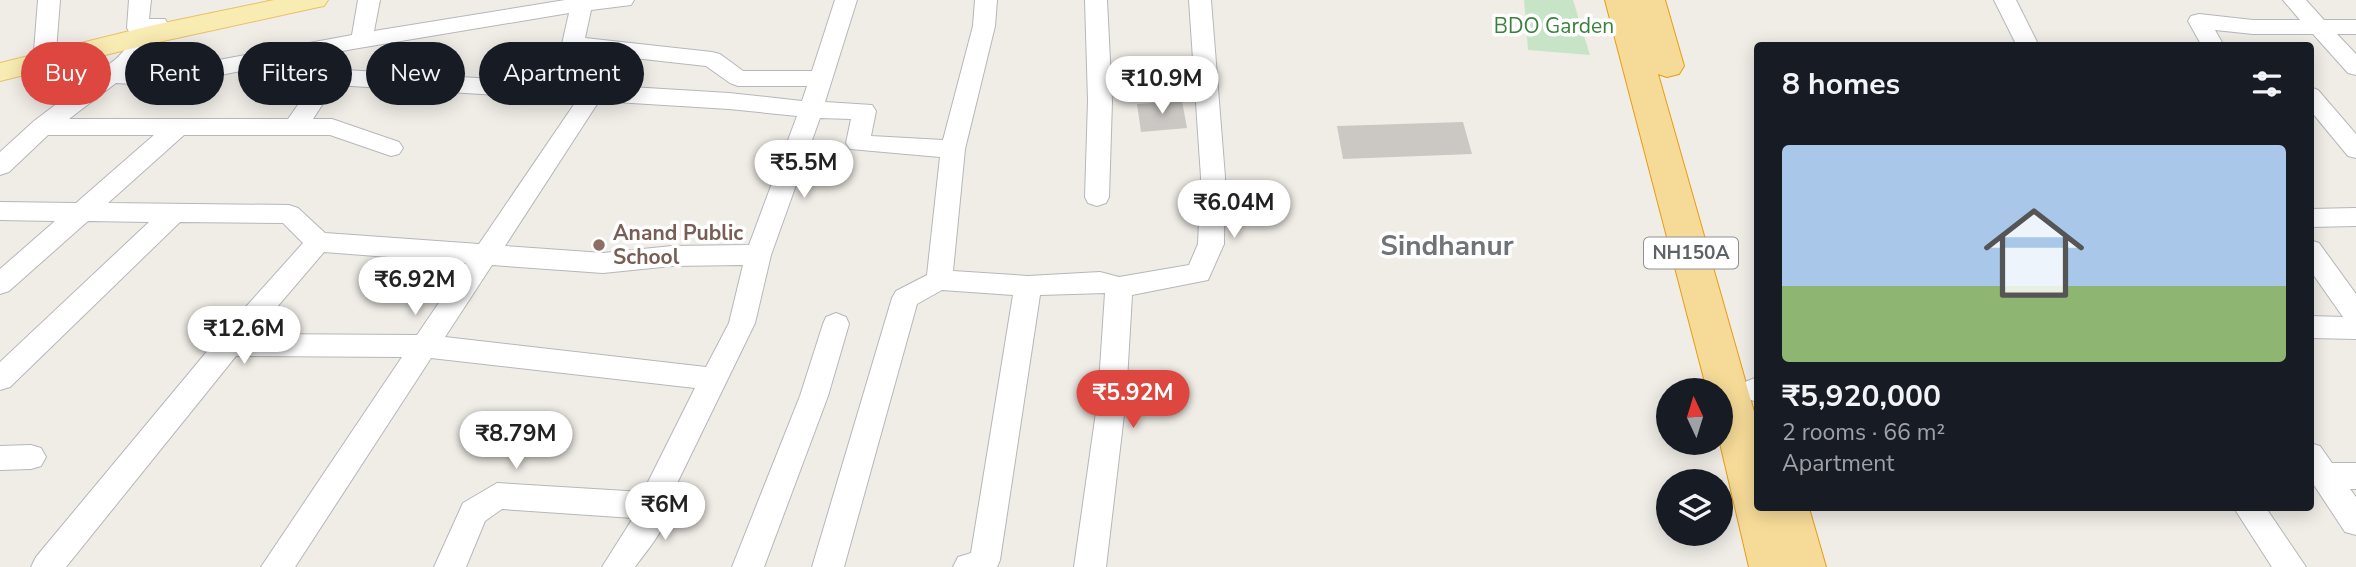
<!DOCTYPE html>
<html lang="en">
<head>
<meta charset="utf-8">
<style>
  :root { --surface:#171b24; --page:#242831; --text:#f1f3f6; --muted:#9ea1a6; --line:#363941; --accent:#dd473f }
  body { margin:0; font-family:"Nunito Sans",sans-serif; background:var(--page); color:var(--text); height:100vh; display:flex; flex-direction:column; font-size:26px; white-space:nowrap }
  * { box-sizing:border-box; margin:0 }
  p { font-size:23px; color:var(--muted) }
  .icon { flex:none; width:38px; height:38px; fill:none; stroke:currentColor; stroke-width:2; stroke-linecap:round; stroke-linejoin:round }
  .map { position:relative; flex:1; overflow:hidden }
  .panel { position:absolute; left:1754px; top:42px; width:560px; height:469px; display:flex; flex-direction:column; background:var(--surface); border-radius:7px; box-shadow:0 4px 18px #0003 }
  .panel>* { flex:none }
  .hud { position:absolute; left:21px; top:42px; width:665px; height:63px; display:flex; gap:14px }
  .needle { width:46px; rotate:356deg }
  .fabs { position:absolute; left:1656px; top:378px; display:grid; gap:14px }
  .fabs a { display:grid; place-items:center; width:77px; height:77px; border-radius:50%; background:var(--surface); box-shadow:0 4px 18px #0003; font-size:35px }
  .price { position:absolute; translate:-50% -60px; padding:0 16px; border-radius:24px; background:#fff; color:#222; font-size:23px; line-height:46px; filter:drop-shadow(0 2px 4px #0008) }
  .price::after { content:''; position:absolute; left:50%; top:42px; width:21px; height:16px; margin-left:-10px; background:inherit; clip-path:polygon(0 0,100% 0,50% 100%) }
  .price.on { background:var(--accent); color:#fff }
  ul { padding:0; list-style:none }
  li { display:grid; align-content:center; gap:14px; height:371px; padding:0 28px }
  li+li { border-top:2px solid var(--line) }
  li span { display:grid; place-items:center; height:217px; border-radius:7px; color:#555 }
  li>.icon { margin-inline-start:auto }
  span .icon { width:126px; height:126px; fill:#fffc; stroke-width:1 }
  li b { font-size:30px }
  h2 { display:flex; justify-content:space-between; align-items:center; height:84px; padding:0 28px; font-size:30px }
  .chip { padding:0 24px; border-radius:32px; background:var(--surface); box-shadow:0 4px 18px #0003; font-size:24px; line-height:63px }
  .chip.on { background:var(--accent); color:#fff }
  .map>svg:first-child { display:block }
  .green { fill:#c7e5c6 }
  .building { fill:#cbc8c4 }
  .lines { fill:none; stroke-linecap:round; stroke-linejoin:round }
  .minor-casing { stroke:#b4b7bb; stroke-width:2 }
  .major-casing { stroke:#e8c068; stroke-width:2 }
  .highway-casing { stroke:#e69d11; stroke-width:2 }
  .minor { fill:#fff; fill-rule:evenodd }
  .major { fill:#f9ecb2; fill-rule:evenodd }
  .highway { fill:#f6db98; fill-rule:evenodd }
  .education-dot { fill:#8d6e63; stroke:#fff; stroke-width:2.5 }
  .labels { text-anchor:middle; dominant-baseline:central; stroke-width:7; stroke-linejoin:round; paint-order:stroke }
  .shield { fill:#fff; stroke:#8f9194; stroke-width:2 }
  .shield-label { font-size:19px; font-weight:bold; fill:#5f6266 }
  .park-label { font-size:21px; fill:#3b813d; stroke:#fff }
  .education-label { font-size:21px; font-weight:bold; fill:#785e54; stroke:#fff; text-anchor:start }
  .district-label { font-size:28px; font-weight:bold; fill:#707478; stroke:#fff }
</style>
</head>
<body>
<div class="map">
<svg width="2356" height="567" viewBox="0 0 2356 567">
  <rect width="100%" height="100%" fill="#f0ede7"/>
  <!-- green -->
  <path class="green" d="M 1524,0 L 1573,0 L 1590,55 L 1528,50 Z"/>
  <!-- building -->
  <path class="building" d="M 1182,101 L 1187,128 L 1141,132 L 1137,104 Z
    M 1463,122 L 1472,154 L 1343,159 L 1337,126 Z"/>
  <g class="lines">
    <defs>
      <path id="minor" d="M 38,0 L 60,0 L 56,51 L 53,56 L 45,58 L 37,56 L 34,51 Z
        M 129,0 L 151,0 L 149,19 L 165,19 L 168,24 L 158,41 L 132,69 L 165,70 L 352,35 L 358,0 L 380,0 L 374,31 L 565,0 L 634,0 L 631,5 L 591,10 L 585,38 L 712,52 L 720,54 L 743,71 L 812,71 L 835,0 L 857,0 L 825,102 L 872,105 L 876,111 L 871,136 L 943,140 L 973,26 L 975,0 L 997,0 L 995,26 L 965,149 L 953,271 L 1028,276 L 1100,272 L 1119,277 L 1189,265 L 1198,244 L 1201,177 L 1189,0 L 1211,0 L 1225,177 L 1224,244 L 1208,280 L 1132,295 L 1126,398 L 1106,567 L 1074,567 L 1098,398 L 1105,293 L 1040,295 L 1000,560 L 997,567 L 953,567 L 958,557 L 971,553 L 1013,295 L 942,290 L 917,304 L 844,567 L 812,567 L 892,298 L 896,291 L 927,275 L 940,157 L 850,149 L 846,143 L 851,119 L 820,118 L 771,255 L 755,323 L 666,506 C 671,525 646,551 635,567 L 602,567 L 633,518 L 502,509 L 485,521 L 466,567 L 434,567 L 463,503 L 497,483 L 643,492 L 695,388 L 431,358 L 295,567 L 261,567 L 402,357 L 236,356 L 66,567 L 31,567 L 36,557 L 219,337 L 303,243 L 283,223 L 180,222 L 10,387 L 0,390 L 0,362 L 149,222 L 88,221 L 9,291 L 0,294 L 0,269 L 55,221 L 0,220 L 0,202 L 76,203 L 154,135 L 48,135 L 9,172 L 0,175 L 0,152 L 34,121 L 116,59 L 140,34 L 130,33 L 127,28 ZM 569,13 L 562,44 L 543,82 L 329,69 L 321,72 L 288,119 L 69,119 L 116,83 L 165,86 L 353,49 ZM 580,52 L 706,66 L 730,83 L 738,86 L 807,86 L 802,101 L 729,93 L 565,83 ZM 335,85 L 577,100 L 479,244 L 325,233 L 298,208 L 289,205 L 108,203 L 184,135 L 330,135 L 391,156 L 399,154 L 403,148 L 399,142 L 332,119 L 313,119 ZM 599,101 L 729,109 L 797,116 L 749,245 L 672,246 L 603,253 L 505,246 ZM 324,252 L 466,263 L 417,335 L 254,334 ZM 492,265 L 603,273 L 672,266 L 743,265 L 729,323 L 706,367 L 445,337 Z
        M 1085,0 L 1107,0 L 1112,101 L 1109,197 L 1106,203 L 1097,206 L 1088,203 L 1085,197 L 1088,101 Z
        M 1994,0 L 2016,0 L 2039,46 L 2017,46 Z
        M 2283,0 L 2306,0 L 2324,20 L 2356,20 L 2356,34 L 2337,34 L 2356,54 L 2356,75 L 2348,73 L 2313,34 L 2253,34 L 2215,30 L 2224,46 L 2202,46 L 2188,21 L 2191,16 L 2199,14 L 2253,20 L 2300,20 Z
        M 2310,87 L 2318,90 L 2356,134 L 2356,158 L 2348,156 L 2310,110 Z
        M 2356,208 L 2356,226 L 2310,227 L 2310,209 Z
        M 2310,240 L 2319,243 L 2356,294 L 2356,339 L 2310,338 L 2310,316 L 2343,317 L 2310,270 Z
        M 836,313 L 846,317 L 849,324 L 828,396 L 764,567 L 732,567 L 800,396 L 823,324 L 826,317 Z
        M 1755,378 L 1757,378 L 1757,402 L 1745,398 L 1741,390 L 1745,382 Z
        M 2310,443 L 2320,446 L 2332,463 L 2356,463 L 2356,489 L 2350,489 L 2356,497 L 2356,535 L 2345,532 L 2310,479 Z
        M 31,445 L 41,448 L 46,457 L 41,466 L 31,469 L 0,470 L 0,446 Z
        M 2234,508 L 2266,508 L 2306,567 L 2272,567 Z"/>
      <path id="major" d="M 274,0 L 328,0 L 324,6 L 314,8 L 154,43 L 0,81 L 0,63 L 154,25 Z"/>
      <path id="highway" d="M 1605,0 L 1665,0 L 1684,66 L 1679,74 L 1667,77 L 1658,74 L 1757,422 L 1757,508 L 1809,508 L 1826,567 L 1749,567 L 1720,443 L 1720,390 L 1707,390 Z"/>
    </defs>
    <!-- minor casing -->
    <use href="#minor" class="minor-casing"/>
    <!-- major casing -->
    <use href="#major" class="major-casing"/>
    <!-- highway casing -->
    <use href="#highway" class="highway-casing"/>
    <!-- minor -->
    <use href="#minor" class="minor"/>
    <!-- major -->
    <use href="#major" class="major"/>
    <!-- highway -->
    <use href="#highway" class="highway"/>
  </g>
  <!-- markers -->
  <circle class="education-dot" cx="599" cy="245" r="7"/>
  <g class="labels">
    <!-- shield labels -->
    <rect class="shield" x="1644" y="237.5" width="94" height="31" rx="5"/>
    <g class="shield-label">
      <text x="1691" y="253">NH150A</text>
    </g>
    <!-- park labels -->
    <g class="park-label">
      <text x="1554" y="26">BDO Garden</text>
    </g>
    <!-- education labels -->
    <g class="education-label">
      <text x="613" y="233">Anand Public<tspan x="613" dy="24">School</tspan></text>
    </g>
    <!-- district labels -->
    <g class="district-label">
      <text x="1447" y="246">Sindhanur</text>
    </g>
  </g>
</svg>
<div class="fabs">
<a><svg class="needle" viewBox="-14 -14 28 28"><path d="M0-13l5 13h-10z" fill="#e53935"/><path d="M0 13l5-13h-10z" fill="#9ea1a6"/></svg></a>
<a><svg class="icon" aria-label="layers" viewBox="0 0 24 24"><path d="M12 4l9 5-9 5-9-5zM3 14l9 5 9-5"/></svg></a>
</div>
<b class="price" style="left:1162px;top:116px">₹10.9M</b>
<b class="price" style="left:804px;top:200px">₹5.5M</b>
<b class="price" style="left:1234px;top:240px">₹6.04M</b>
<b class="price" style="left:415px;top:317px">₹6.92M</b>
<b class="price" style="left:244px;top:366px">₹12.6M</b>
<b class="price on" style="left:1133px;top:430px">₹5.92M</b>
<b class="price" style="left:516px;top:471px">₹8.79M</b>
<b class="price" style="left:665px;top:542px">₹6M</b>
<div class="hud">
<a class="chip on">Buy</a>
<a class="chip">Rent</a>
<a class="chip">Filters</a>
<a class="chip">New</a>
<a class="chip">Apartment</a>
</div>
<section class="panel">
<h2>8 homes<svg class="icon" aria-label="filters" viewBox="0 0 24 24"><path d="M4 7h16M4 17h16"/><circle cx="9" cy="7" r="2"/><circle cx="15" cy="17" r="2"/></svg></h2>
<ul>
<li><span style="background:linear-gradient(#a9c7e8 65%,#8fb573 0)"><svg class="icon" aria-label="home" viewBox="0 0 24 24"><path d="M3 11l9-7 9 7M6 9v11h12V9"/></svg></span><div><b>₹5,920,000</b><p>2 rooms · 66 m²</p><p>Apartment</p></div></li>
</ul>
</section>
</div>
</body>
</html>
